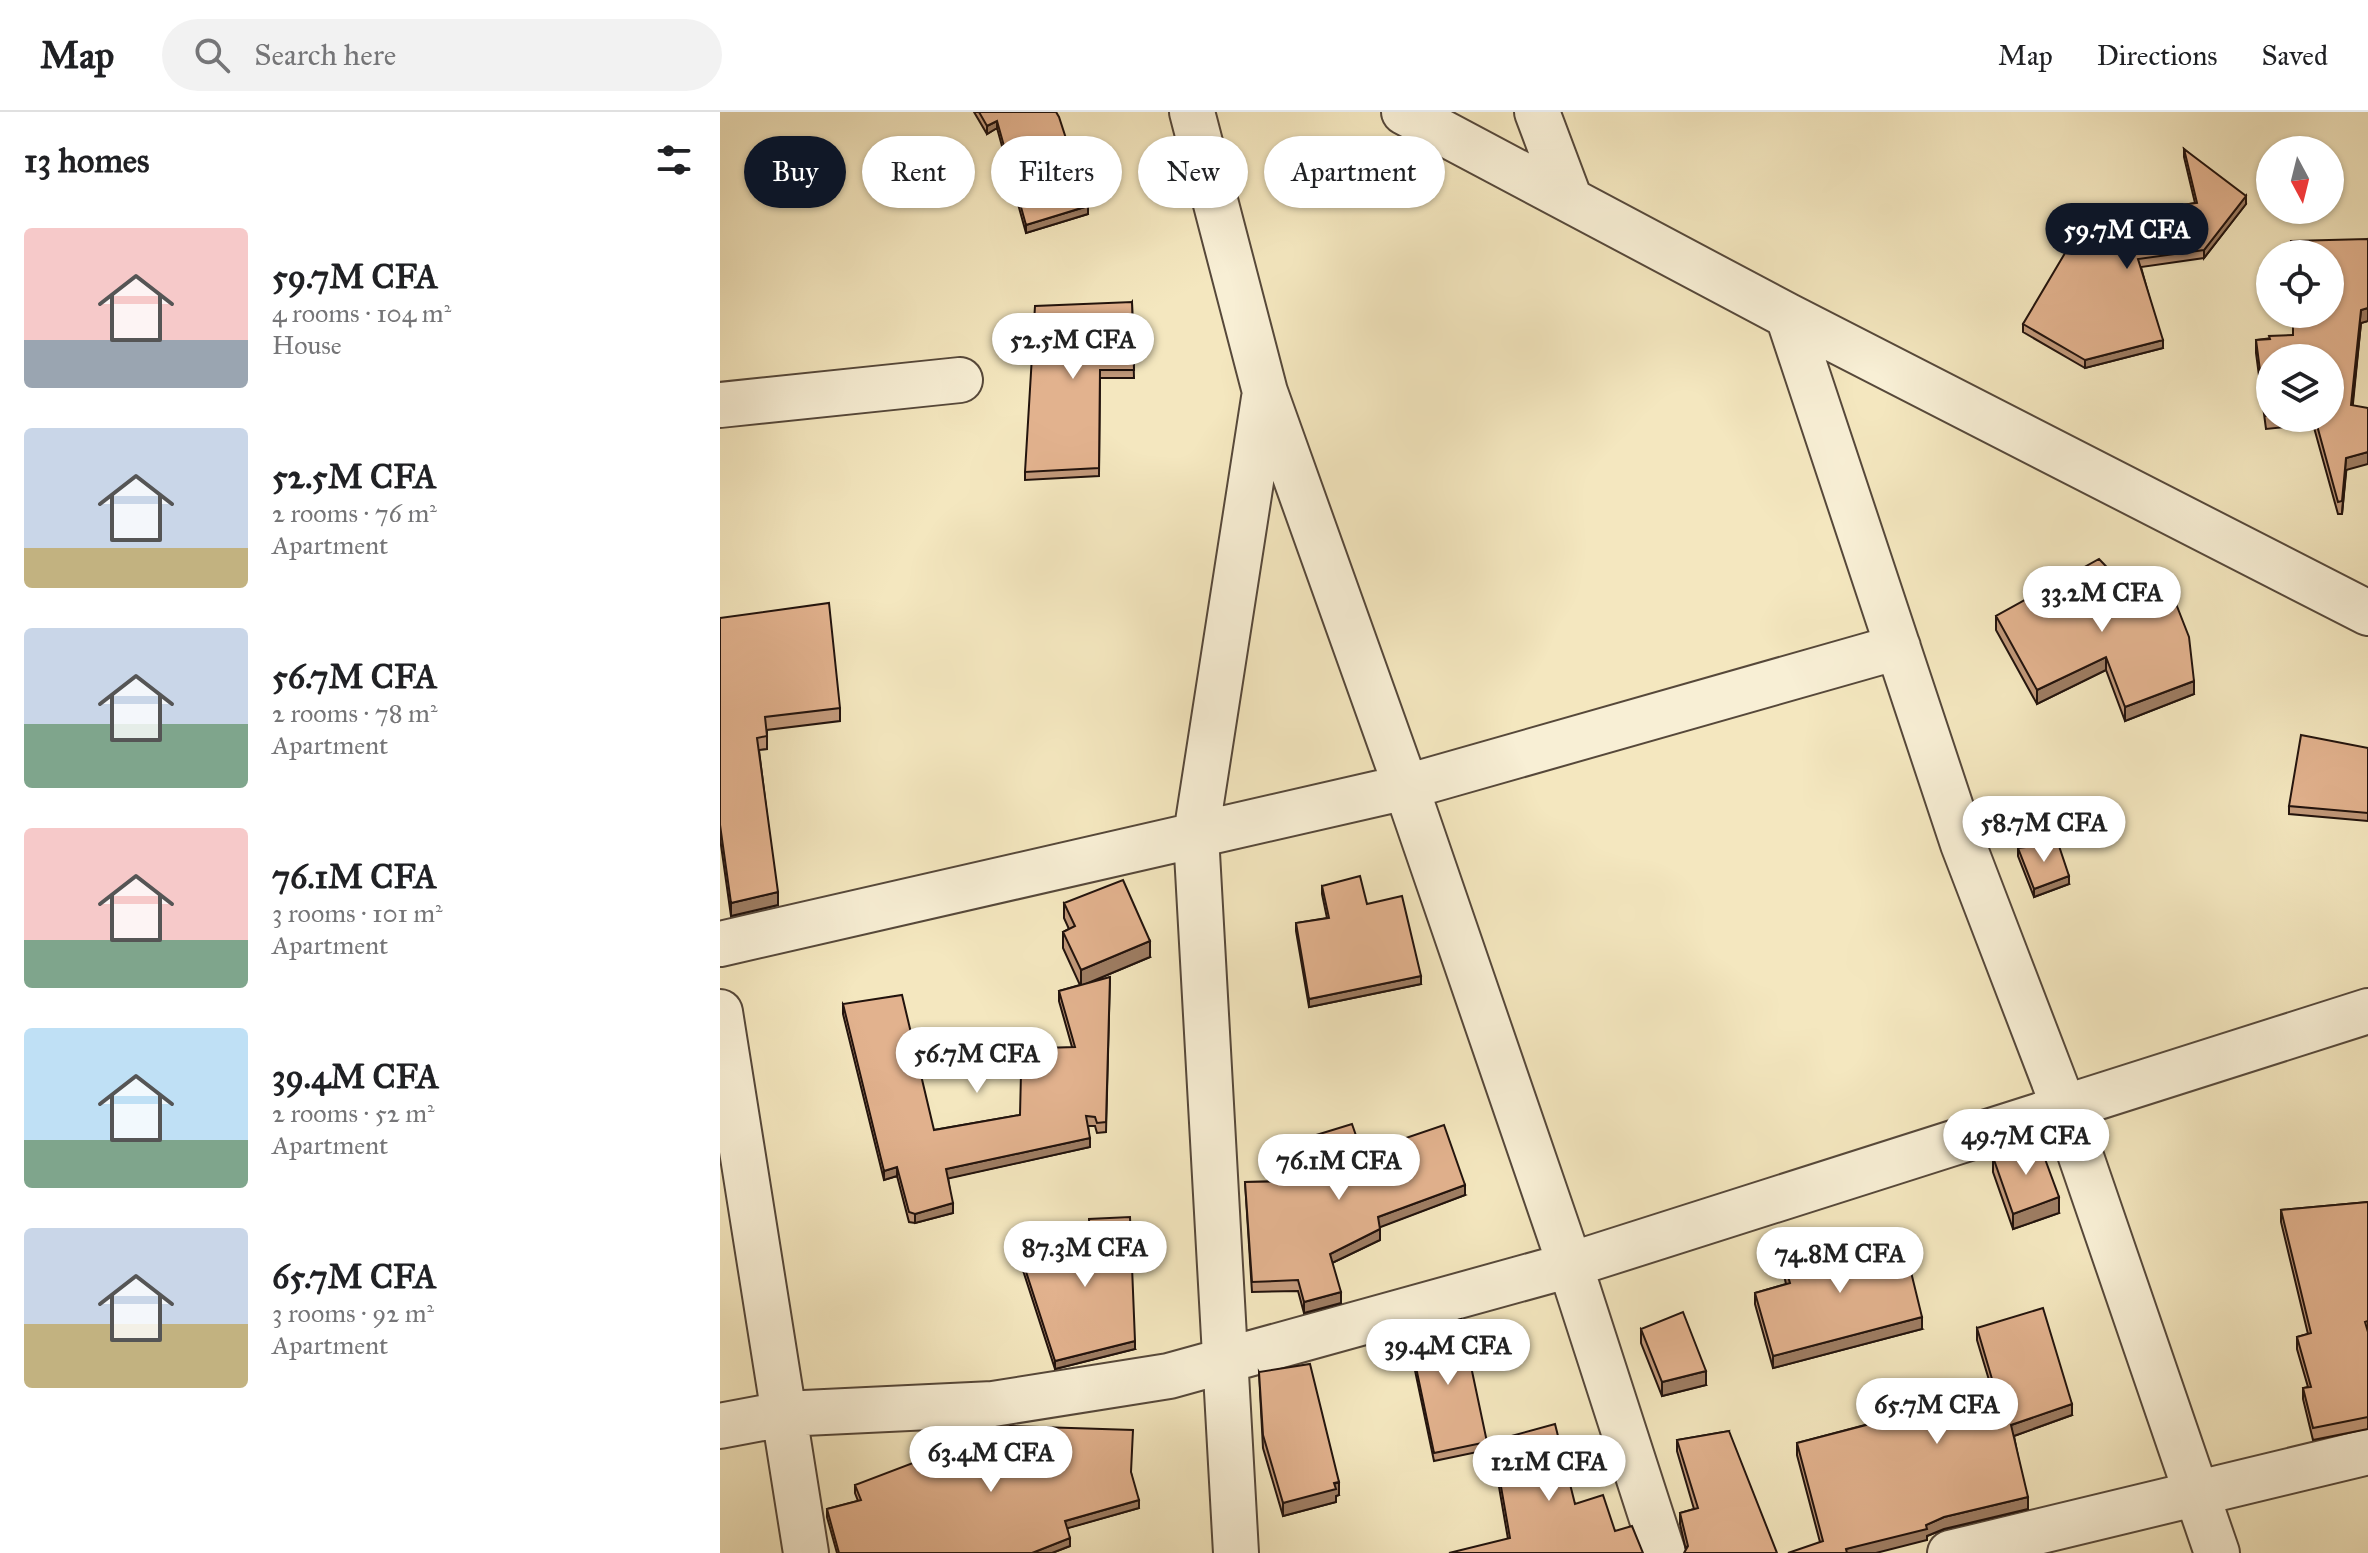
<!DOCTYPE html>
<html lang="en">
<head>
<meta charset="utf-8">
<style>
  :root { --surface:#fff; --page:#f2f2f2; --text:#202124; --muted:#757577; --line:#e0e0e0; --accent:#111827 }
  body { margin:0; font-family:"IM FELL Great Primer",serif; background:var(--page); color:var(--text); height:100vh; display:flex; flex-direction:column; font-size:30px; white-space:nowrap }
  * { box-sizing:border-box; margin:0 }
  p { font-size:26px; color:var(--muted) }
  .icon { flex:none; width:44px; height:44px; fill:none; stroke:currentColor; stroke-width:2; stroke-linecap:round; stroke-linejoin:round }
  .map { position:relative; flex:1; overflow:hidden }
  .drawer { display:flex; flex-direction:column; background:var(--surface); width:720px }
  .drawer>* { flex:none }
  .banner { position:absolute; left:24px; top:24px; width:760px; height:72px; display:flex; gap:16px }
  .needle { width:52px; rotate:173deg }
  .tools { position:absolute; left:1536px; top:24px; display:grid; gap:16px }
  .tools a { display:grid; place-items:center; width:88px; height:88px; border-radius:50%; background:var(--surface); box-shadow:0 2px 6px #0004; font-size:40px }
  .price { position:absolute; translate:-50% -68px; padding:0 18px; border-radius:28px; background:#fff; color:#222; font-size:26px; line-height:52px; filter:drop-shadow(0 2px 4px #0008) }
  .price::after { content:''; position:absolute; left:50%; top:48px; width:24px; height:18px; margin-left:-12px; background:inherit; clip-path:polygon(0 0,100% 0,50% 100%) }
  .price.active { background:var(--accent); color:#fff }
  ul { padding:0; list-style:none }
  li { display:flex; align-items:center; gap:24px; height:200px; padding:0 24px }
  li span { display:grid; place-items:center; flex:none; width:224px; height:160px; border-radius:8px; color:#555 }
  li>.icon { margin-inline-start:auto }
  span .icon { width:96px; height:96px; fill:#fffc; stroke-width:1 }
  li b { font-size:34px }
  h2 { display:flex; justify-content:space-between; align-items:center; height:96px; padding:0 24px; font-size:34px }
  .tag { padding:0 28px; border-radius:36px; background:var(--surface); box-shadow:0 2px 6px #0004; font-size:28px; line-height:72px }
  .tag.active { background:var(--accent); color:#fff }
  header { display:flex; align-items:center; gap:48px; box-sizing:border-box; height:112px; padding:0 40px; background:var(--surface); border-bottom:2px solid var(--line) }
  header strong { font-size:38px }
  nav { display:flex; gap:44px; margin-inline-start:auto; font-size:28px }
  .search { width:560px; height:72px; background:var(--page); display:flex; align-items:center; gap:20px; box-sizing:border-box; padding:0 28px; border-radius:44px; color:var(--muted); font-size:30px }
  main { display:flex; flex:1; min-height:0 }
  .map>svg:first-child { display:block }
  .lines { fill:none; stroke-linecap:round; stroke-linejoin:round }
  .street-casing { stroke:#56483a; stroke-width:48 }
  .street { stroke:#f8efd5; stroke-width:44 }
  .wall { fill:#c2997a; stroke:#22130d; stroke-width:2; fill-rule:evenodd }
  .shaded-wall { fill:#9e7d63; stroke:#22130d; stroke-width:2 }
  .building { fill:#e2b28e; stroke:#22130d; stroke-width:2 }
</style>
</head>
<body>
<header>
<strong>Map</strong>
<div class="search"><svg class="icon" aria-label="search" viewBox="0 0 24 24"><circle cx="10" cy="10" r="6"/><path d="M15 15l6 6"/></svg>Search here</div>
<nav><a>Map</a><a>Directions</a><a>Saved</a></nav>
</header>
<main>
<section class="drawer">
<h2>13 homes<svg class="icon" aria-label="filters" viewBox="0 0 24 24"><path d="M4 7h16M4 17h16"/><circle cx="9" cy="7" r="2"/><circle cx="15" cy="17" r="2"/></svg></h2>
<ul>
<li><span style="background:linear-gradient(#f6c9c9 70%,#9aa5b1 0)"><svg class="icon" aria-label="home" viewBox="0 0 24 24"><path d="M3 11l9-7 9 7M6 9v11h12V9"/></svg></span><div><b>59.7M CFA</b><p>4 rooms · 104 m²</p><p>House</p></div></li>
<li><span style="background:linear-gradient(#c9d6e8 75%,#c2b280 0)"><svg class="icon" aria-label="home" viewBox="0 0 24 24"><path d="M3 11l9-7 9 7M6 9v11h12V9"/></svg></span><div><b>52.5M CFA</b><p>2 rooms · 76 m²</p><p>Apartment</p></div></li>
<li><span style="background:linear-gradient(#c9d6e8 60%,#7fa58c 0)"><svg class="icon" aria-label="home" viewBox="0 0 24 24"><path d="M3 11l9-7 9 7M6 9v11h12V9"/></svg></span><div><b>56.7M CFA</b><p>2 rooms · 78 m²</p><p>Apartment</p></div></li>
<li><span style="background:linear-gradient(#f6c9c9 70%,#7fa58c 0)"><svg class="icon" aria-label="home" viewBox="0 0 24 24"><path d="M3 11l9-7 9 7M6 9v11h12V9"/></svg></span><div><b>76.1M CFA</b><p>3 rooms · 101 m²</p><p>Apartment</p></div></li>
<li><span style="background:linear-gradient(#bfe0f5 70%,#7fa58c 0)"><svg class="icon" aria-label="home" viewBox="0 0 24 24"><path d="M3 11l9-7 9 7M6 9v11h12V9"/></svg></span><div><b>39.4M CFA</b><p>2 rooms · 52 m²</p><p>Apartment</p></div></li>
<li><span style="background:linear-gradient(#c9d6e8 60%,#c2b280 0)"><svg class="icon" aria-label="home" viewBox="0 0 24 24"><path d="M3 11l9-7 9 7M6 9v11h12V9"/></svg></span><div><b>65.7M CFA</b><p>3 rooms · 92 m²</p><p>Apartment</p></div></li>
</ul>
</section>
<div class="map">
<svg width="1648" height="1441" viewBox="0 0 1648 1441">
  <rect width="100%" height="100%" fill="#f4e7bf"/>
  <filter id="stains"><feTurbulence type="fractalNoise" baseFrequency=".0025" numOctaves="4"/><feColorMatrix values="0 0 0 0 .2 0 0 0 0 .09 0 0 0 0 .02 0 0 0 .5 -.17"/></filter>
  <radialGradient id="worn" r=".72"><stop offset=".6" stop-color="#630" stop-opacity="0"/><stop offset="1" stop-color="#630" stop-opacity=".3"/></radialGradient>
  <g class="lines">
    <defs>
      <path id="street" d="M 472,0 L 545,280 L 686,675 L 850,1153 L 943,1441
        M 684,0 L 1068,204 L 1648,501
        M 817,0 L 850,88
        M 1068,204 L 1243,732 L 1345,998 L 1497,1441
        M 0,293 L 240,268
        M 0,832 L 686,675 L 1178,535
        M 0,900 L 86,1441
        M 0,1314 L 63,1302 L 273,1292 L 449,1264 L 850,1153 L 1648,899
        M 516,1441 L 476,723 L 544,286
        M 1230,1441 L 1648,1340"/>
    </defs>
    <!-- street casing -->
    <use href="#street" class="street-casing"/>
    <!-- street -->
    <use href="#street" class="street"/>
  </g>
  <!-- wall -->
  <path class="wall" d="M 254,0 L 336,0 L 368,102 L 306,121 L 277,16 L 267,22 Z
    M 1464,37 L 1526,92 L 1484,146 L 1421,155 L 1443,236 L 1365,256 L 1303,220 L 1303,212 L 1381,128 L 1378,116 L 1378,108 L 1475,91 L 1464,45 Z
    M 1648,127 L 1648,209 L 1641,211 L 1622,402 L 1618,402 L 1593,312 L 1546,317 L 1536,241 L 1536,228 L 1573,223 ZM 1550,246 L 1610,306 L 1550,306 Z
    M 412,190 L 414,266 L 380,266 L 379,364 L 305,368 L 305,360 Z
    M 1404,473 L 1423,483 L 1474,582 L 1405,609 L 1386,558 L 1317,592 L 1276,518 L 1276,504 Z
    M 0,506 L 120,596 L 120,609 L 47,618 L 47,637 L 39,638 L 58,793 L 11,804 L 0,726 Z
    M 1648,636 L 1648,709 L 1569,702 L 1569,694 Z
    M 1298,736 L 1349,772 L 1314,785 L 1298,744 Z
    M 602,774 L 647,792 L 701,872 L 589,895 L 576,819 L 576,811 L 607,806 L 602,782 Z
    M 344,791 L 430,845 L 363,873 L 390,865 L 386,1020 L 377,1021 L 375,1014 L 368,1014 L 370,1035 L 228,1066 L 233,1101 L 195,1111 L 189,1110 L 177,1064 L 164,1068 L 123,902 L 123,892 L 214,1018 L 300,1003 L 322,960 L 352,935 L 339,889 L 339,879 L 360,873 L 343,836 L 343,820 L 349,817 L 344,806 Z
    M 567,1032 L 642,1041 L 745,1083 L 659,1115 L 660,1128 L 612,1151 L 621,1191 L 584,1201 L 578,1179 L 532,1180 L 525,1070 L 577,1069 L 567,1042 Z
    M 1273,1045 L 1339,1101 L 1293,1117 L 1273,1060 Z
    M 1648,1090 L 1648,1317 L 1593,1328 L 1583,1287 L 1583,1276 L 1588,1275 L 1577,1237 L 1577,1225 L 1588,1222 L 1561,1110 L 1561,1098 Z
    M 298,1135 L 415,1237 L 335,1257 L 298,1143 Z
    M 1064,1151 L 1202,1217 L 1053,1256 L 1035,1192 L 1035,1181 L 1066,1172 L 1064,1163 Z
    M 1257,1216 L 1352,1303 L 1294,1324 L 1308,1397 L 1224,1417 L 1207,1424 L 1207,1428 L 1100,1430 L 1077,1343 L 1077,1331 L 1179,1304 L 1179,1290 L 1269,1268 L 1257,1228 Z
    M 921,1217 L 986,1273 L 942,1284 L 921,1231 Z
    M 689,1222 L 767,1330 L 767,1338 L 714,1349 L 689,1230 Z
    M 539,1260 L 619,1383 L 616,1384 L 616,1390 L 563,1404 L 543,1336 Z
    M 1009,1319 L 966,1438 L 960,1412 L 960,1401 L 974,1397 L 957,1339 L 957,1328 Z
    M 773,1329 L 855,1392 L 895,1419 L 788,1427 L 773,1340 Z
    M 411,1361 L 419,1396 L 347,1416 L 350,1434 L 332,1441 L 117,1441 L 107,1405 L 107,1397 L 138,1389 L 135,1381 L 135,1373 Z"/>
  <!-- shaded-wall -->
  <path class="shaded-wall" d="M 277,9 L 277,16 L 267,22 L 267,14 Z
    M 1526,84 L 1526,92 L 1484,146 L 1484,138 Z
    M 368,94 L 368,102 L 306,121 L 306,113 Z
    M 1648,196 L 1648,209 L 1641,211 L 1631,305 L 1631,293 L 1641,198 Z
    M 1443,228 L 1443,236 L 1365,256 L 1365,248 Z
    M 1648,340 L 1648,352 L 1626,358 L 1622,402 L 1626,346 Z
    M 1386,545 L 1386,558 L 1317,592 L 1317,578 Z
    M 1474,569 L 1474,582 L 1405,609 L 1405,595 Z
    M 1349,764 L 1349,772 L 1314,785 L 1314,777 Z
    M 58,780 L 58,793 L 11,804 L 11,791 Z
    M 430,829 L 430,845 L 361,874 L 361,858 Z
    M 701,864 L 701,872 L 589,895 L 589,887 Z
    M 370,1026 L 370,1035 L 226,1067 L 226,1057 Z
    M 177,1055 L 177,1064 L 164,1068 L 164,1059 Z
    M 745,1073 L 745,1083 L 658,1116 L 658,1105 Z
    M 1339,1085 L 1339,1101 L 1293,1117 L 1293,1102 Z
    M 233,1091 L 233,1101 L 195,1111 L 195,1102 Z
    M 660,1117 L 660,1128 L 610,1152 L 610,1142 Z
    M 621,1180 L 621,1191 L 584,1201 L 584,1190 Z
    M 1202,1205 L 1202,1217 L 1053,1256 L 1053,1244 Z
    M 415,1229 L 415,1237 L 335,1257 L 335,1249 Z
    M 986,1259 L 986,1273 L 942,1284 L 942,1270 Z
    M 1352,1292 L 1352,1303 L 1291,1325 L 1291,1313 Z
    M 619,1370 L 619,1383 L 616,1384 L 616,1390 L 563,1404 L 563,1391 Z
    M 1308,1385 L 1308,1397 L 1224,1417 L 1207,1424 L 1207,1428 L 1156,1441 L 1126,1441 L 1126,1437 L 1206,1413 L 1224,1405 Z
    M 419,1388 L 419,1396 L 345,1417 L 345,1409 Z
    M 350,1426 L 350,1434 L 332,1441 L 312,1441 Z"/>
  <!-- building -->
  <path class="building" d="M 259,0 L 336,0 L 339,5 L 368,94 L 306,113 L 277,9 L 267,14 Z
    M 1464,37 L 1526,84 L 1484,138 L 1418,147 L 1443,228 L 1365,248 L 1303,212 L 1348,136 L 1383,128 L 1378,108 L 1403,100 L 1477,91 Z
    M 1648,127 L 1648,196 L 1641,198 L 1631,293 L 1648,296 L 1648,340 L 1626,346 L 1622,389 L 1618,390 L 1595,306 L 1610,306 L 1610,246 L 1550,246 L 1550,304 L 1546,304 L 1536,228 L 1550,227 L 1549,224 L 1573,223 L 1573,202 L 1610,202 L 1610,142 L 1572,142 L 1571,129 Z
    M 412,190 L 414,258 L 380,258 L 379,356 L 305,360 L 315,194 Z
    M 1379,447 L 1404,473 L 1417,468 L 1423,483 L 1451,479 L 1469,525 L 1474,569 L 1405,595 L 1386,545 L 1317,578 L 1276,504 Z
    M 109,491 L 120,596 L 45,605 L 47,624 L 37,626 L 58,780 L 11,791 L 0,713 L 0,506 Z
    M 1581,623 L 1648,636 L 1648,701 L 1569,694 Z
    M 1338,731 L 1349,764 L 1314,777 L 1298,736 Z
    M 640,764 L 647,792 L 682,784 L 701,864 L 589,887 L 576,811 L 609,806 L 602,774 Z
    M 403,768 L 430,829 L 361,858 L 343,820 L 355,814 L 344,791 Z
    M 390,865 L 386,1010 L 377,1011 L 375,1005 L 366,1004 L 370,1026 L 226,1057 L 233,1091 L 195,1102 L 189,1100 L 177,1055 L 164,1059 L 123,892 L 182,883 L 214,1018 L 300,1003 L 301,961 L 322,960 L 322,936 L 355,935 L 339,879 Z
    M 632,1012 L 642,1041 L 724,1013 L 745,1073 L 658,1105 L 660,1117 L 610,1142 L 621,1180 L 584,1190 L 578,1168 L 532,1170 L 525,1070 L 581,1069 L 567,1032 Z
    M 1318,1028 L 1339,1085 L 1293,1102 L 1273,1045 Z
    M 1648,1090 L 1648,1209 L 1645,1210 L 1648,1220 L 1648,1305 L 1593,1316 L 1583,1276 L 1591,1275 L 1577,1225 L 1591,1221 L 1561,1098 Z
    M 410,1105 L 415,1229 L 335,1249 L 298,1135 L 370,1127 L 369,1107 Z
    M 1181,1119 L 1202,1205 L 1053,1244 L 1035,1181 L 1070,1171 L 1064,1151 Z
    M 1323,1196 L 1352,1292 L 1291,1313 L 1308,1385 L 1224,1405 L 1206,1413 L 1207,1417 L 1126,1437 L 1127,1441 L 1068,1441 L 1103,1429 L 1077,1331 L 1181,1304 L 1179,1290 L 1272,1267 L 1257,1216 Z
    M 963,1200 L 986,1259 L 942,1270 L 921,1217 Z
    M 741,1207 L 767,1330 L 714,1341 L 689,1222 Z
    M 590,1252 L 619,1370 L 614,1371 L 616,1377 L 563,1391 L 543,1323 L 539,1260 Z
    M 835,1312 L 855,1392 L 883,1383 L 895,1419 L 912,1414 L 923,1441 L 729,1441 L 790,1426 L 773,1329 Z
    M 290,1314 L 413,1318 L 411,1360 L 419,1388 L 345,1409 L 350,1426 L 312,1441 L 119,1441 L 107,1397 L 141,1388 L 135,1373 Z
    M 1009,1319 L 1057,1441 L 964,1441 L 968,1434 L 960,1401 L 978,1396 L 957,1328 Z"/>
  <rect width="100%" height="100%" filter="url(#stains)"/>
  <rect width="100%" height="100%" fill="url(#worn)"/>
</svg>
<div class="tools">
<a><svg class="needle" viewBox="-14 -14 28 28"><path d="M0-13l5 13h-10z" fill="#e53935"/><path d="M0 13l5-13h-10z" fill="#757577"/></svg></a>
<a><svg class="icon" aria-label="locate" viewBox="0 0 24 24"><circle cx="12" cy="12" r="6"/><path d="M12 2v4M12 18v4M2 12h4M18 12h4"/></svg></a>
<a><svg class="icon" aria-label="layers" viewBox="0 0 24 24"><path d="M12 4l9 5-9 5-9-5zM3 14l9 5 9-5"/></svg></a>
</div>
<b class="price active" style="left:1407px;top:159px">59.7M CFA</b>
<b class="price" style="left:353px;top:269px">52.5M CFA</b>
<b class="price" style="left:1382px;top:522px">33.2M CFA</b>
<b class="price" style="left:1324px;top:752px">58.7M CFA</b>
<b class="price" style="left:257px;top:983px">56.7M CFA</b>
<b class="price" style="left:1306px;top:1065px">49.7M CFA</b>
<b class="price" style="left:619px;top:1090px">76.1M CFA</b>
<b class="price" style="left:365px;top:1177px">87.3M CFA</b>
<b class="price" style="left:1120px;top:1183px">74.8M CFA</b>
<b class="price" style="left:728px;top:1275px">39.4M CFA</b>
<b class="price" style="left:1217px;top:1334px">65.7M CFA</b>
<b class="price" style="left:271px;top:1382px">63.4M CFA</b>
<b class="price" style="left:829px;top:1391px">121M CFA</b>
<div class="banner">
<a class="tag active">Buy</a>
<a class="tag">Rent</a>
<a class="tag">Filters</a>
<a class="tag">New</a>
<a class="tag">Apartment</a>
</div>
</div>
</main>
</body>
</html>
